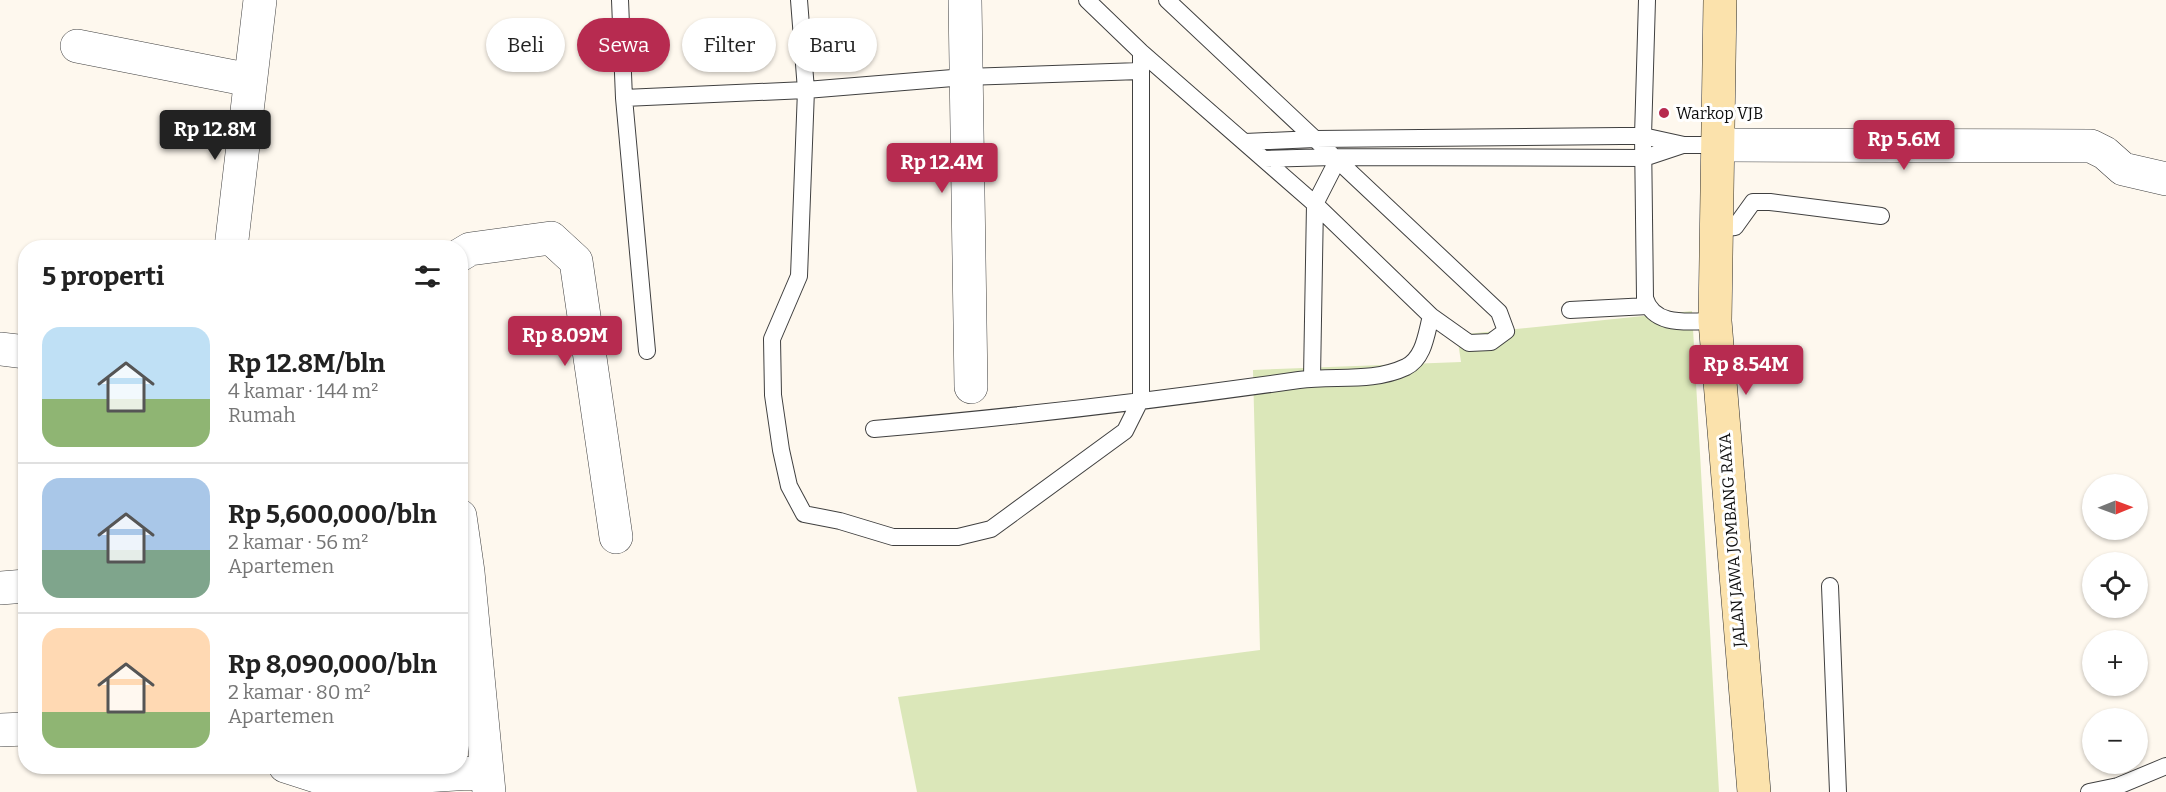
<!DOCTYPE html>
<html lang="id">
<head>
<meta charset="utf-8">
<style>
  :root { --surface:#fff; --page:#f6f6f6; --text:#222; --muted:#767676; --line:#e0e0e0; --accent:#b72b50 }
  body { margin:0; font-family:Bitter,serif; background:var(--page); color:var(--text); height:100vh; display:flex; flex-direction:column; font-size:22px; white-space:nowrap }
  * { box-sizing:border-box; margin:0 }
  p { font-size:20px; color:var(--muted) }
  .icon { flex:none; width:33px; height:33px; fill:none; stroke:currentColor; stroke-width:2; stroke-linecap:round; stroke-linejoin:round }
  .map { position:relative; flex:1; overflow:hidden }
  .panel { position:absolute; left:18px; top:240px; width:450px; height:534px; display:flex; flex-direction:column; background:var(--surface); border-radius:24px; box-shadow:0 2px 4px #0004 }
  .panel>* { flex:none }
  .guide { position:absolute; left:486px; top:18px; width:570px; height:54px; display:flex; gap:12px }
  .needle { width:39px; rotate:89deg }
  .buttons { position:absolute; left:2082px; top:474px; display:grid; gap:12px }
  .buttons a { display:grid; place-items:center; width:66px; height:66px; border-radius:50%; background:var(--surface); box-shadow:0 2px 4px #0004; font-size:30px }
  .price { position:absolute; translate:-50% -51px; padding:0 14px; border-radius:6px; background:var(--accent); color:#fff; font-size:20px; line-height:39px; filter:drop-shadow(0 2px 3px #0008) }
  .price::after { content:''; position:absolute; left:50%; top:36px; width:18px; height:14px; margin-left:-9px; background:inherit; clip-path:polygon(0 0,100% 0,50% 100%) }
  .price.selected { background:#222; color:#fff }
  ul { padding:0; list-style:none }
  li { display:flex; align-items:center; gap:18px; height:150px; padding:0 24px }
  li+li { border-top:2px solid var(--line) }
  li span { display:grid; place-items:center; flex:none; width:168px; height:120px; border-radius:18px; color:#555 }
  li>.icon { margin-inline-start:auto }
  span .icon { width:72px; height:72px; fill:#fffc; stroke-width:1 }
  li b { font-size:26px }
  h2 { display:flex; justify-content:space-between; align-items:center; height:72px; padding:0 24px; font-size:26px }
  .chip { padding:0 21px; border-radius:27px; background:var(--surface); box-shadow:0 2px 4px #0004; font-size:21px; line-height:54px }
  .chip.selected { background:var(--accent); color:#fff }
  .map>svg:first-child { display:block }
  .green { fill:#dbe7b9 }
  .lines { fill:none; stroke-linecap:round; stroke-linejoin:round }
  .service-casing { stroke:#404040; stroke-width:18 }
  .minor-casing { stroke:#404040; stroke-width:34 }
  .secondary-casing { stroke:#2f2f2f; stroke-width:34 }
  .service { stroke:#fff; stroke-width:16 }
  .minor { stroke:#fff; stroke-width:33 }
  .secondary { stroke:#fbe2ac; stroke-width:33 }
  .poi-dot { fill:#b72b50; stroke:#fff; stroke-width:2 }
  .labels { text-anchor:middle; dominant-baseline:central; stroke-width:6; stroke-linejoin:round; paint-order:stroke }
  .poi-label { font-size:16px; fill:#0d0d0d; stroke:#fff; text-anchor:start }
  .street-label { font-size:16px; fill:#0d0d0d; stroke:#fff }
</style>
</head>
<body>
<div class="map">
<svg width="2166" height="792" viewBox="0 0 2166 792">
  <rect width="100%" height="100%" fill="#fef8ee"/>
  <!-- green -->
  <path class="green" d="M 1692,311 L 1719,792 L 917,792 L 898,697 L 1260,650 L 1253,370 L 1461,362 L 1457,335 Z"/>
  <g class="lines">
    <defs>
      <path id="service" d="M 620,0 L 624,98 L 647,351
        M 799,0 L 806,90 L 799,276 L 772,339 L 773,395 L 781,450 L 789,486 L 804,514 L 840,521 L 893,537 L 958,537 L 991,529 L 1125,431 L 1141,399 L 1141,52
        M 1087,0 L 1141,52 L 1315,204 L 1431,316 L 1469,343 L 1491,342 L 1506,331 L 1499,312 L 1167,0
        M 1647,0 L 1643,136 L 1645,298 C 1654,328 1690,321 1715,321
        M 624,98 L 806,90 L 965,77 L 1140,71
        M 1245,142 L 1315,139 L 1621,136 L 1643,136 L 1684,145 L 1718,145
        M 1265,159 L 1333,157 L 1644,158 L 1683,145
        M 1717,229 L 1735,227 L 1753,202 L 1770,202 L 1881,216
        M 1570,310 L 1648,306
        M 1312,378 L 1315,204 L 1337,161
        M 874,429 C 1016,417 1158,400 1299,380 C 1335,375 1372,383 1406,367 C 1424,358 1426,335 1431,316
        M 1830,586 L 1838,792
        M 2089,792 L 2118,786 L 2166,766"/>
      <path id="minor" d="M 965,0 L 971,387
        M 77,46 L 250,80
        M 1718,145 L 2091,146 L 2105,153 L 2123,169 L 2166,179
        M 231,248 L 260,0
        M 460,255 L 470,249 L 551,238 L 576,261 L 616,537
        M 0,349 L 26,352
        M 460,516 L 468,572 L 489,792
        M 0,588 L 26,586
        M 0,730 L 26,729
        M 285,766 L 319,777 L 361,780 L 487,772"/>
      <path id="secondary" d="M 1720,0 L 1715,321 L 1754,792"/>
    </defs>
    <!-- service casing -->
    <use href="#service" class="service-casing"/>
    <!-- minor casing -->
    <use href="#minor" class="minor-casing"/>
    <!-- secondary casing -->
    <use href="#secondary" class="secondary-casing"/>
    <!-- service -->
    <use href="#service" class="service"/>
    <!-- minor -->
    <use href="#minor" class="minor"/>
    <!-- secondary -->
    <use href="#secondary" class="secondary"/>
  </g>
  <!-- markers -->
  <circle class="poi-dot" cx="1664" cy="113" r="6"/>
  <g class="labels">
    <!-- poi labels -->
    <g class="poi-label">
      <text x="1676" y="113">Warkop VJB</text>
    </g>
    <!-- street labels -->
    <g class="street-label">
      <text transform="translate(1732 540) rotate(-94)">JALAN JAWA JOMBANG RAYA</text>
    </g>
  </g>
</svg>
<div class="buttons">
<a><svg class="needle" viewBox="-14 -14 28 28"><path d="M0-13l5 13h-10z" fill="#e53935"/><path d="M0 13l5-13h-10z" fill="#767676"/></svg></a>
<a><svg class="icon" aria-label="locate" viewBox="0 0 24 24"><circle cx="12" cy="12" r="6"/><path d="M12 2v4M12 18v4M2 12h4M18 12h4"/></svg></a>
<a>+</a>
<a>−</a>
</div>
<b class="price selected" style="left:215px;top:161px">Rp 12.8M</b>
<b class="price" style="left:1904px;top:171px">Rp 5.6M</b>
<b class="price" style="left:942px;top:194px">Rp 12.4M</b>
<b class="price" style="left:565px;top:367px">Rp 8.09M</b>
<b class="price" style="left:1746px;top:396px">Rp 8.54M</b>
<div class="guide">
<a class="chip">Beli</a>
<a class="chip selected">Sewa</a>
<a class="chip">Filter</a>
<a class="chip">Baru</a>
</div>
<section class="panel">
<h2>5 properti<svg class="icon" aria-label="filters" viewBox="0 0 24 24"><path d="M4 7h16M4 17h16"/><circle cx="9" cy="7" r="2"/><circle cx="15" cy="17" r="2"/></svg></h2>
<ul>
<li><span style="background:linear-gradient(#bfe0f5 60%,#8fb573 0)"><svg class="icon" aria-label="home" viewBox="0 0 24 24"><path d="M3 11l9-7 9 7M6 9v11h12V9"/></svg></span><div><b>Rp 12.8M/bln</b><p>4 kamar · 144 m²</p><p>Rumah</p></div></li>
<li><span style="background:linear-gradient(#a9c7e8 60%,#7fa58c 0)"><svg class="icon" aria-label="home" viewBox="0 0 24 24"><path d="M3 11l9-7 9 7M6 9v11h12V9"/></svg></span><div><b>Rp 5,600,000/bln</b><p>2 kamar · 56 m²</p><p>Apartemen</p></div></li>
<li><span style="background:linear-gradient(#ffd9b3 70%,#8fb573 0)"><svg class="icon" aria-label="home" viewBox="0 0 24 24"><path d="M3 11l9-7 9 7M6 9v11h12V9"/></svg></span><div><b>Rp 8,090,000/bln</b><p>2 kamar · 80 m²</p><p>Apartemen</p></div></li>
</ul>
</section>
</div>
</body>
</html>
